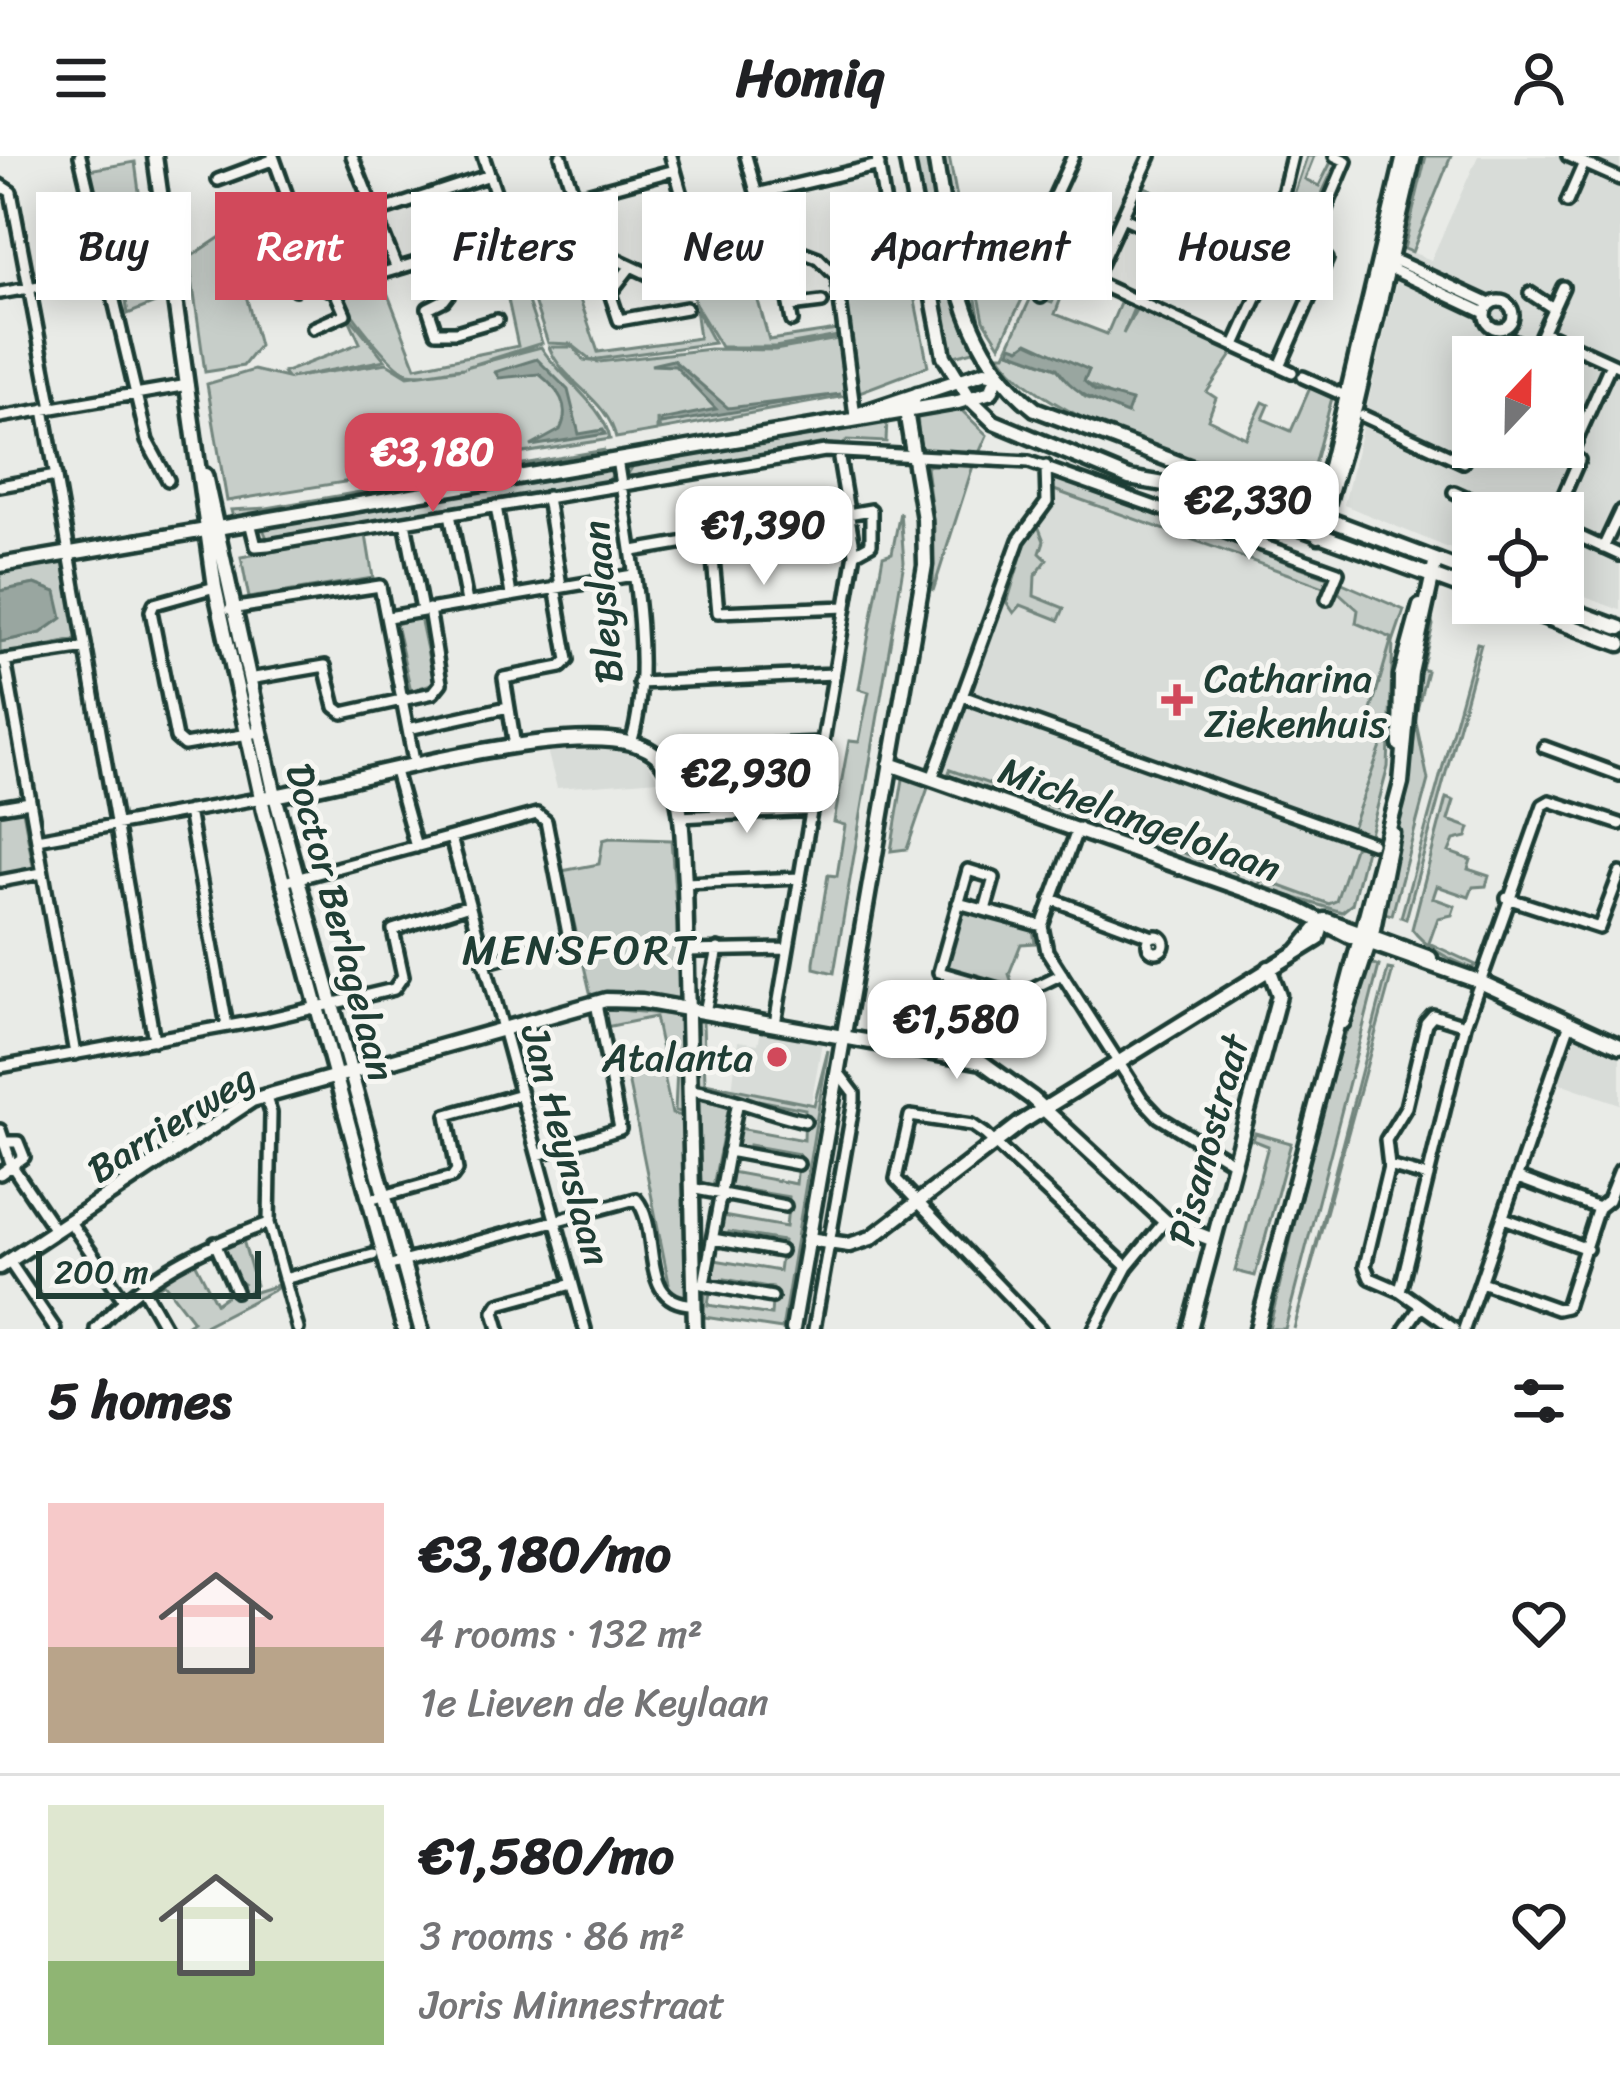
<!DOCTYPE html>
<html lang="en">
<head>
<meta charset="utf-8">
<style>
  :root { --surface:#fff; --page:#f6f6f6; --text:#202124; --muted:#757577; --line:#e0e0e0; --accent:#d1495b }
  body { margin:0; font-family:Sriracha,sans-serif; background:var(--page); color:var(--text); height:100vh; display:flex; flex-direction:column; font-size:45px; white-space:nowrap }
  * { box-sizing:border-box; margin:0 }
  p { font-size:39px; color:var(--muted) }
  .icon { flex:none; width:66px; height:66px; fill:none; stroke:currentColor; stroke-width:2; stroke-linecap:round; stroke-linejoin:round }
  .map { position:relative; height:1173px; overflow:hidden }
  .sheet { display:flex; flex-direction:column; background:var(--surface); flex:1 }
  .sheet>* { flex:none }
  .banner { position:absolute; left:36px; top:36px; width:1548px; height:108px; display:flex; gap:24px }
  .needle { width:78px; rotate:22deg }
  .tools { position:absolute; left:1452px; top:180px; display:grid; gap:24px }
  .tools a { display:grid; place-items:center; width:132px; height:132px; border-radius:0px; background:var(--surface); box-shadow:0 6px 30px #0003; font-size:60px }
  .scale { position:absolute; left:36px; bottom:30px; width:225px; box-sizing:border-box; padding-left:12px; border:6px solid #1f3d34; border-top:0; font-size:33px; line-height:42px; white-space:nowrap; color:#1f3d34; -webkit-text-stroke:9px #f6f6f2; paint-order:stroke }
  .price { position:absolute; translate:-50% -102px; padding:0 27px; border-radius:24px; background:#fff; color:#222; font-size:39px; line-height:78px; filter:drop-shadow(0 3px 6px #0008) }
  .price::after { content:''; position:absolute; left:50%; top:72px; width:36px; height:27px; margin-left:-18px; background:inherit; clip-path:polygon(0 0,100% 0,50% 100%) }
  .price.selected { background:var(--accent); color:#fff }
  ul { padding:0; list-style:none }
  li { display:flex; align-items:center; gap:36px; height:300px; padding:0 48px }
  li+li { border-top:3px solid var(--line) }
  li span { display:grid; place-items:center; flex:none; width:336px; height:240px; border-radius:0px; color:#555 }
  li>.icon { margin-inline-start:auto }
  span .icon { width:144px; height:144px; fill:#fffc; stroke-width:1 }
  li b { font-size:51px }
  h2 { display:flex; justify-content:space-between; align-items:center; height:144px; padding:0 48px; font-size:51px }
  .chip { padding:0 42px; border-radius:0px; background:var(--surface); box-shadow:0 6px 30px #0003; font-size:42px; line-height:108px }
  .chip.selected { background:var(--accent); color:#fff }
  header { display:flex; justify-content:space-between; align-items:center; height:156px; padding:0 48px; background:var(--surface); font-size:54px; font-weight:800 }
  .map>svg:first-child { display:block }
  .built { fill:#d8dcd8; fill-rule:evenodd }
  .green { fill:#c7cec9; stroke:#73867e; stroke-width:3; fill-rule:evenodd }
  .water { fill:#99a6a0; stroke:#687c75; stroke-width:3 }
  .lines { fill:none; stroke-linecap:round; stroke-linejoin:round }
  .street-casing { stroke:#1f3d34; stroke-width:18 }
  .secondary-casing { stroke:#1f3d34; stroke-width:21 }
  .street { stroke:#f6f6f2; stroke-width:9 }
  .secondary { stroke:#f6f6f2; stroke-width:12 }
  .poi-dot { fill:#d1495b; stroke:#f6f6f2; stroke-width:4.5 }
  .labels { text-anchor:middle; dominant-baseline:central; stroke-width:10; stroke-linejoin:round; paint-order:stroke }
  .street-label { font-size:39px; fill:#1f3d34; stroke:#f6f6f2 }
  .poi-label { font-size:39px; fill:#1f3d34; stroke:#f6f6f2; text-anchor:start }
  .neighbourhood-label { font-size:42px; letter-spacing:3px; fill:#1f3d34; stroke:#f6f6f2 }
</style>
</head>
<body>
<header><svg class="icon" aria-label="menu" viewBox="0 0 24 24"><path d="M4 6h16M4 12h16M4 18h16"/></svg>Homiq<svg class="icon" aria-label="person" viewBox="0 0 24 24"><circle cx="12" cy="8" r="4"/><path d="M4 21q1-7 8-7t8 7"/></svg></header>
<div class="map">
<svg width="1620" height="1173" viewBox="0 0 1620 1173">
  <rect width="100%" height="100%" fill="#e9ebe7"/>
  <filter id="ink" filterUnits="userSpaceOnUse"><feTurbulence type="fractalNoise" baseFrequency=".00833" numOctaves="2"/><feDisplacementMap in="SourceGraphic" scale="24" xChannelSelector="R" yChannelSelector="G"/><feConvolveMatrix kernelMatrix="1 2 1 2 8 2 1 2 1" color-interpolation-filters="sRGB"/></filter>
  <g filter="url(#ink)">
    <!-- built -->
    <path class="built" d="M 1478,0 L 1620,0 L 1620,454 L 1563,433 L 1563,357 L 1473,357 L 1473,402 L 1344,349 L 1404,93 L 1431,104 ZM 1473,201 L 1563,201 L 1563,291 L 1473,291 Z
      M 1055,324 L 1366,437 L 1398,472 L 1384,526 L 1386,610 L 1347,753 L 1334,756 L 1271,736 L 940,616 L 1028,377 L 1050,354 Z
      M 620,590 L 647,606 L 659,624 L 557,632 L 547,594 Z
      M 761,875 L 822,886 L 811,948 L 732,934 L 738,885 L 758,888 Z
      M 1574,878 L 1620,899 L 1620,948 L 1557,926 Z"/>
    <!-- green -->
    <path class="green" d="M 911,0 L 930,0 L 955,137 L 977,194 L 951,201 Z
      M 939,0 L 949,0 L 985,191 L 966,148 Z
      M 1307,0 L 1314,0 L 1305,23 L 1319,30 L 1332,4 L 1337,5 L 1290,107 L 1280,102 L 1293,69 L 1285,65 Z
      M 1426,0 L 1451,0 L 1412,96 L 1404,93 Z
      M 135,6 L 145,80 L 109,98 L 89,14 Z
      M 1143,30 L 1196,54 L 1192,75 L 1261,107 L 1259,116 L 1131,58 Z
      M 281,47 L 299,90 L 241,113 L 234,74 Z
      M 225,78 L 231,81 L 259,190 L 243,210 L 205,216 L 189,102 Z
      M 146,84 L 155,147 L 128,158 L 119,96 Z
      M 897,94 L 906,100 L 928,210 L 857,237 L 843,128 L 877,118 Z
      M 748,109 L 769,184 L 837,174 L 838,180 L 775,191 L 721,191 L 695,148 L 690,117 Z
      M 569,111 L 598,196 L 699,182 L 695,152 L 714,187 L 591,204 L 571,188 L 548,187 L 526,121 Z
      M 1045,111 L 1051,113 L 1040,143 L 1052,147 L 1065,119 L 1069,121 L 1055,158 L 1107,178 L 1121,145 L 1134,152 L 1123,178 L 1137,152 L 1234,196 L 1207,236 L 1216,242 L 1208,263 L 1246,282 L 1263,246 L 1269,249 L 1263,263 L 1291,275 L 1310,232 L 1332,242 L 1307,335 L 1299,340 C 1219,311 1044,269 999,198 L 1005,198 ZM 1025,190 L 1089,214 L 1084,226 L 1117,243 L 1127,257 L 1085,241 L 1056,212 L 1010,195 Z
      M 520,122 L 542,187 L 466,211 L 541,191 C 559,221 604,249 610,283 L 227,345 L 207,228 L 254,214 L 287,222 L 283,217 L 360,187 L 346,156 L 385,204 L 290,222 L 387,207 L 408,220 L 465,212 C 451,211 426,221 408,217 C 392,213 344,150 338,135 L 382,123 L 416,211 L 518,190 L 504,125 Z
      M 1004,125 L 1027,133 L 1000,189 L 984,164 L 978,135 Z
      M 838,183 L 845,240 L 660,274 L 657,262 L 657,275 L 616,282 C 608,243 563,227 549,191 L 573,191 L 584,204 L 599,206 L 710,193 L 775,194 Z
      M 956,249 L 987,279 L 979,297 L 920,294 L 917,259 Z
      M 887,262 L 886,286 L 847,284 L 843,289 L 819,288 L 638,322 L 628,318 L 634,308 Z
      M 605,294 L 233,362 L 231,354 L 267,352 Z
      M 930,309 L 973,310 L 933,435 L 934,372 L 926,311 Z
      M 607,311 L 613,319 L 607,326 L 267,382 L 263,373 L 276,366 Z
      M 1053,321 L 1330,422 L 1326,432 C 1233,397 1144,367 1054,334 Z
      M 900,356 L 904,406 L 834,817 L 814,812 L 814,806 L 828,719 L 837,720 L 845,669 L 834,666 L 849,585 L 859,586 L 869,536 L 859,533 L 883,400 L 892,397 Z
      M 1037,367 L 1044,385 L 1040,397 L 1047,404 L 1035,420 L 1034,440 L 1064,452 L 1059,464 L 1021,449 L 1014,457 L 1007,447 L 1028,377 Z
      M 366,379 L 373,422 L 249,442 L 241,401 Z
      M 64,403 L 79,483 L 0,500 L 0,486 L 41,477 L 56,436 L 35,428 L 0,435 L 0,414 Z
      M 1340,426 L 1404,454 L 1393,486 L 1388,611 L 1369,682 L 1343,672 L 1352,672 L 1382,588 L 1377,585 L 1382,571 L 1368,565 L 1392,482 L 1356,467 L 1358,454 L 1336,434 Z
      M 1430,459 L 1433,469 L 1422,513 L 1427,515 L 1415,562 L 1428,624 L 1392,759 L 1380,756 L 1411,600 L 1412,532 Z
      M 420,461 L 434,527 L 411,535 L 396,468 Z
      M 1477,487 L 1481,488 L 1406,763 L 1401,761 Z
      M 950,614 L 1237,716 L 1235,723 L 948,619 Z
      M 904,617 L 930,626 L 907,693 L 891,695 Z
      M 1446,642 L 1454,645 L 1448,664 L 1470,672 L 1467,681 L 1454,684 L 1449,696 L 1471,704 L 1468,713 L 1489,720 L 1486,730 L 1473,731 L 1469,741 L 1437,730 L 1433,742 L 1455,750 L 1452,759 L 1438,762 L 1429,787 L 1476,809 L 1472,812 C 1450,804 1426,792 1412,773 Z
      M 22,649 L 34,715 L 0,721 L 0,653 Z
      M 610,682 L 671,684 L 683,840 L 677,844 L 621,836 L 591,840 L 562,715 L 599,708 L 603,684 Z
      M 1355,689 L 1366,693 L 1352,748 L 1342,756 L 1259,731 L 1261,723 L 1329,748 L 1336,745 Z
      M 961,753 L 1033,773 L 1035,787 L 1021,788 L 1009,818 L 1015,836 L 943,815 Z
      M 1370,807 L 1379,810 L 1285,1173 L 1269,1173 L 1329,925 Z
      M 1388,813 L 1393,814 L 1294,1173 Z
      M 607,853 L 676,859 L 684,865 L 689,957 L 675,955 L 677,911 L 666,913 L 655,861 L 606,871 L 603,857 Z
      M 696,865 L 703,866 L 705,927 L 814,949 L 828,894 L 782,1173 L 704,1161 L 705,1138 L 710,1136 L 708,1149 L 771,1159 L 773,1132 L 725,1123 L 723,1129 L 711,1127 L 715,1104 L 779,1115 L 783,1085 L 729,1076 L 727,1082 L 719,1080 L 723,1060 L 786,1071 L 789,1041 L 742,1033 L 740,1039 L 727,1037 L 731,1016 L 796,1028 L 799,998 L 749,989 L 748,995 L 735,992 L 739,972 L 804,984 L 805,953 L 747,942 L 745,948 L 733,939 L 699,934 Z
      M 661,905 L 672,958 L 689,961 L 686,1143 L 675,1143 L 664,1132 L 669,1127 L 626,913 Z
      M 698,943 L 729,950 L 713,1030 L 701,1026 Z
      M 1255,977 L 1291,987 L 1255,1120 L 1235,1115 L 1268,990 L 1253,984 Z
      M 243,1084 L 256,1129 L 246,1139 L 278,1129 L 276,1133 L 198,1173 L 182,1173 L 193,1165 L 164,1127 L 148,1138 L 149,1132 L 195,1106 L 216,1147 L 243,1128 L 234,1122 L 220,1093 Z"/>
    <!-- water -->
    <path class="water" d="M 1028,186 L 1089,214 L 1084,225 L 1095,235 L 1132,245 L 1127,258 C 1097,246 1073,238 1057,212 L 1010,195 L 1012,189 L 1020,192 Z
      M 537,203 L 568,234 L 579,278 L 603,274 L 605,278 L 531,290 L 560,274 C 572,250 558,233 539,218 L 499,222 L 495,216 Z
      M 673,204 L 728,252 L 841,238 L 661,268 L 661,264 L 716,253 L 675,210 L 651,209 Z
      M 35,428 L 56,436 L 62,462 L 41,477 L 0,486 L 0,435 Z"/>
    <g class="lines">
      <defs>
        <path id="street" d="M 80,0 L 147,285 L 168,324
          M 273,0 L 313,113 L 328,133 L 423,105 L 467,129 L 603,97 L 648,118 L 802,96 L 818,102 L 837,121
          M 352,0 L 397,113
          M 483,0 L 522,116
          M 561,0 L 593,98
          M 671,0 L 702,111
          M 746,0 L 774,100
          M 1073,0 L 1033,87 L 1038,100 L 1292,216
          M 1568,0 L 1620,23
          M 218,24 L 272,4
          M 0,29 L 11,36 L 52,252
          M 757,38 L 879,9
          M 575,41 L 675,14
          M 1567,46 L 1584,7
          M 375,57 L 490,19
          M 1122,61 L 1262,124
          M 983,73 L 1020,69 L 1038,76
          M 780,100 L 792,165
          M 1385,106 L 1399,106 L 1490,148
          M 631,110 L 610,137 L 619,164 L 686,152
          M 1387,111 L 1485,157
          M 1301,112 L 1346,5 L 1335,0
          M 837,121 L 875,115 L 892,92 L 877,0
          M 837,121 L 855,260
          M 1093,124 L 1150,0
          M 457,127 L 444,144 L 428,152 L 436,176 L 456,176 L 497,164
          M 295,133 L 290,123 L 313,113
          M 0,137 L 107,118
          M 1530,137 L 1553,152
          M 1041,141 L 1055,107
          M1485 159a14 14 0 1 1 28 0a14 14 0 1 1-28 0Z
          M 790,150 L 822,146
          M 313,172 L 345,158 L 334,133
          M 1543,176 L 1620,211
          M 1508,182 L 1534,193
          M 1235,189 L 1260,134 L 1292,0
          M 1531,201 L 1563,131
          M 1280,210 L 1327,103
          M 1303,221 L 1348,241
          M 44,253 L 154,884
          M 1363,260 L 1463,306
          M 0,261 L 188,229
          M 617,303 C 629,384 655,506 632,584
          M 0,330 L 56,320
          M 1454,336 L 1501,357
          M 547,341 L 561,430
          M 496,350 L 511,439
          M 1556,357 L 1579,304 L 1570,299 L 1611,207
          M 450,358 L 467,446
          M 250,366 L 256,390 L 268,389 L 825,295 L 1029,306 L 1338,416 L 1327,443
          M 405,366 L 422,454
          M 1563,373 L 1620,399
          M 711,382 L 718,456 L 846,451
          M 1603,392 L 1620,356
          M 633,395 L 871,354 L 871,388 L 855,397
          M 215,431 L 154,448 L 151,455 L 176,582 L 184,589 L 260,576
          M 230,453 L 380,430 L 415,610
          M 388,461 L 633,419
          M 5,504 L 75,898
          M 0,505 L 86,492
          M 249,523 L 325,510 L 335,551 L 343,557 L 433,537 L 441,527 L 429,453
          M 639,527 L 834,518
          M 962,540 L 1372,687
          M 408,573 L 508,551
          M 515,590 L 504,522 L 561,511 L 568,504 L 555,431
          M 1544,591 L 1620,619
          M 662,606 L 686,592 L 822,587
          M 395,615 L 416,691
          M 933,620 L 1019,384 L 1047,346 L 1046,310
          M 0,651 L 30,646
          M 188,655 L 227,870
          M 680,661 L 812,654
          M 1078,672 L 1042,770 L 1047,795 L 1142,943 L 1159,961 L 1234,1007
          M 451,682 L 585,1173
          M 37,683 L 262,642
          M 0,725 L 42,717
          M 284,726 L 537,658 L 546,665 L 568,778 L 560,786 L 484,807
          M 685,727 L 800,722
          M 1507,742 L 1599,772 L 1620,717
          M 1051,743 L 1150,780
          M 958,747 L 1042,770
          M 985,754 L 994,722 L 968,714 L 939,816 L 1019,839 L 1062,818
          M1148 788a8 8 0 1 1 16 0a8 8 0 1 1-16 0Z
          M 686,795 L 786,793
          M 705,856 L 718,793
          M 775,868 L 855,397 L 838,296
          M 0,911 L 267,863 L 394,833 L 403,820 L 393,774 L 469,749
          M 691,934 C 731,940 763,956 805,965
          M 265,939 L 271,957 L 269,1067 L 298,1173
          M 0,974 L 12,1010 L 55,1074
          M 0,986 L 18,986 L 24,1001 L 0,1018
          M 728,995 L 798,1008
          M 538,999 L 620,973 L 596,847
          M 1389,1010 L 1428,1021
          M 696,1033 L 785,1050
          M 369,1044 L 452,1021 L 457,1014 L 447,959 L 521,938
          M 1598,1052 L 1608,1044 L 1620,1014
          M 1504,1062 L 1587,1093
          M 70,1066 L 124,1144
          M 713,1083 L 780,1095
          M 215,1087 L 236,1135
          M 9,1105 L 55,1173
          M 387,1110 L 636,1043 C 663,1075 636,1149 694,1148
          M 284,1123 L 373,1099
          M 1481,1126 L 1557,1153 L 1566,1151 L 1598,1052 L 1518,1022
          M 702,1128 L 772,1141
          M 704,1128 L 737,950
          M 142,1131 L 166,1173
          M 1400,1135 L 1465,869 L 1543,649 L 1550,645 L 1620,668
          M 96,1173 C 142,1120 204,1091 269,1067
          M 499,1173 L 494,1156 L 499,1148 L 572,1128
          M 814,1173 L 854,945 L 854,937 L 838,916
          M 1040,1173 L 896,1023 L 910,960 L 972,969 L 985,978 L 1127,1111
          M 1094,1173 L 1127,1111 L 1165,1065
          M 1405,1173 L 1421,1150
          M 1454,1173 L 1400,1135 L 1370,1122 L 1365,1110 L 1389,1010 L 1386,984 L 1406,951 L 1426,867 L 1433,859 L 1465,869
          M 1464,1173 L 1570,867"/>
        <path id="secondary" d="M 155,0 L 215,431 L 264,655 L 404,1173
          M 906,0 L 944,200 L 970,243 L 994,266 L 1129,322 L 1194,333 L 1473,435
          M 935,0 C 951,94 955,190 1035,253 L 1473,418
          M 856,259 L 985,216 L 998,219
          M 205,319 L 275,640 L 421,1173
          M 1318,361 L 1404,0
          M 1318,380 L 1356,248 L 1414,0
          M 0,409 L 958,246 L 991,236 L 998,219
          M 1506,447 L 1620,488
          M 1552,447 L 1620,472
          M 1400,589 L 1401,520 L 1420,450
          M 890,608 L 1291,750 L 1348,779 L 1478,825 L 1620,890
          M 262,642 C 338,632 609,546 659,602 C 686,633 682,689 685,727 L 695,1173
          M 1324,764 L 1318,783 L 1297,796 Z
          M 1326,764 L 1430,802
          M 1343,866 L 1372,778 L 1392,677
          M 808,1083 L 849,1089 L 871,1082 L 1021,967 L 1297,796
          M 0,1111 L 252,944 L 606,844 L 642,845 L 982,906 L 1032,942 L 1165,1065 L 1211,1083
          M 793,1173 L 925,409 L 924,363 L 906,255 L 917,238
          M 1190,1173 L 1279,839 L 1269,812
          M 1257,1173 L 1401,627 L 1411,517 L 1436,404"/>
      </defs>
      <!-- street casing -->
      <use href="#street" class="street-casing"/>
      <!-- secondary casing -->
      <use href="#secondary" class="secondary-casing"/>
      <!-- street -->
      <use href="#street" class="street"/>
      <!-- secondary -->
      <use href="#secondary" class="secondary"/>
    </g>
  </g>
  <!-- markers -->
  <g class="poi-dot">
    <path d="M1171 526h12v12h12v12h-12v12h-12v-12h-12v-12h12z"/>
    <circle cx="777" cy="901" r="12"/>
  </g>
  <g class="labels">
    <!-- street labels -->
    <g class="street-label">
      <text transform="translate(602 446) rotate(-95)">Bleyslaan</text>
      <text transform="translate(1140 663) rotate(20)">Michelangelolaan</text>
      <text transform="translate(341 766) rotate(75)">Doctor Berlagelaan</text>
      <text transform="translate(171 967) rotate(-32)">Barrierweg</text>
      <text transform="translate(1208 984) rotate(-75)">Pisanostraat</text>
      <text transform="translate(566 989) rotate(75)">Jan Heynslaan</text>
    </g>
    <!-- poi labels -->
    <g class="poi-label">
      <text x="1204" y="522">Catharina<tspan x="1204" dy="45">Ziekenhuis</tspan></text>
      <text x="753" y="901" text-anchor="end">Atalanta</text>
    </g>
    <!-- neighbourhood labels -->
    <g class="neighbourhood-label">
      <text x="580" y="794">MENSFORT</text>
    </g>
  </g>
</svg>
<div class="tools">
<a><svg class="needle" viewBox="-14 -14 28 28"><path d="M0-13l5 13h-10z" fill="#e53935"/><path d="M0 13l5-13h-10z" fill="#757577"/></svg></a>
<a><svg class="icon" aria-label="locate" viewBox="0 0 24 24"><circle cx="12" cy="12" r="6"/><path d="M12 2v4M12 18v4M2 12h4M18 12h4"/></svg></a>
</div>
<div class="scale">200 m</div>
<b class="price selected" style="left:433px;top:359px">€3,180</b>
<b class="price" style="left:1249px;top:407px">€2,330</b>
<b class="price" style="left:764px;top:432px">€1,390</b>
<b class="price" style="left:747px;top:680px">€2,930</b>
<b class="price" style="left:957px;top:926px">€1,580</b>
<div class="banner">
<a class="chip">Buy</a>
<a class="chip selected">Rent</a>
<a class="chip">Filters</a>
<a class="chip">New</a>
<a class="chip">Apartment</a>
<a class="chip">House</a>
</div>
</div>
<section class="sheet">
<h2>5 homes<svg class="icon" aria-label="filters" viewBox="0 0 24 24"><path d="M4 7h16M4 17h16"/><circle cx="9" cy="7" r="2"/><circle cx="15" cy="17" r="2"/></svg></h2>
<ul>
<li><span style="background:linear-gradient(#f6c9c9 60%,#b9a48a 0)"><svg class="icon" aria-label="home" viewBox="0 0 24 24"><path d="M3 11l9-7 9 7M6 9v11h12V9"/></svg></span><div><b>€3,180/mo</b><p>4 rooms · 132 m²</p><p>1e Lieven de Keylaan</p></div><svg class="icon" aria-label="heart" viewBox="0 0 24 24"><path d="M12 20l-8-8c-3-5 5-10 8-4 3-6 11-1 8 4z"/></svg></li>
<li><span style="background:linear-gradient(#dfe7d0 65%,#8fb573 0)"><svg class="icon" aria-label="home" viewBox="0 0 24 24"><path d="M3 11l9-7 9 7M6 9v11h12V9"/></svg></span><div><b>€1,580/mo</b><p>3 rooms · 86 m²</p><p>Joris Minnestraat</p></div><svg class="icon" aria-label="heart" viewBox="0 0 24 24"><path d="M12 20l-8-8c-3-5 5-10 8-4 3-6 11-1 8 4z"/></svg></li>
</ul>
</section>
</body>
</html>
